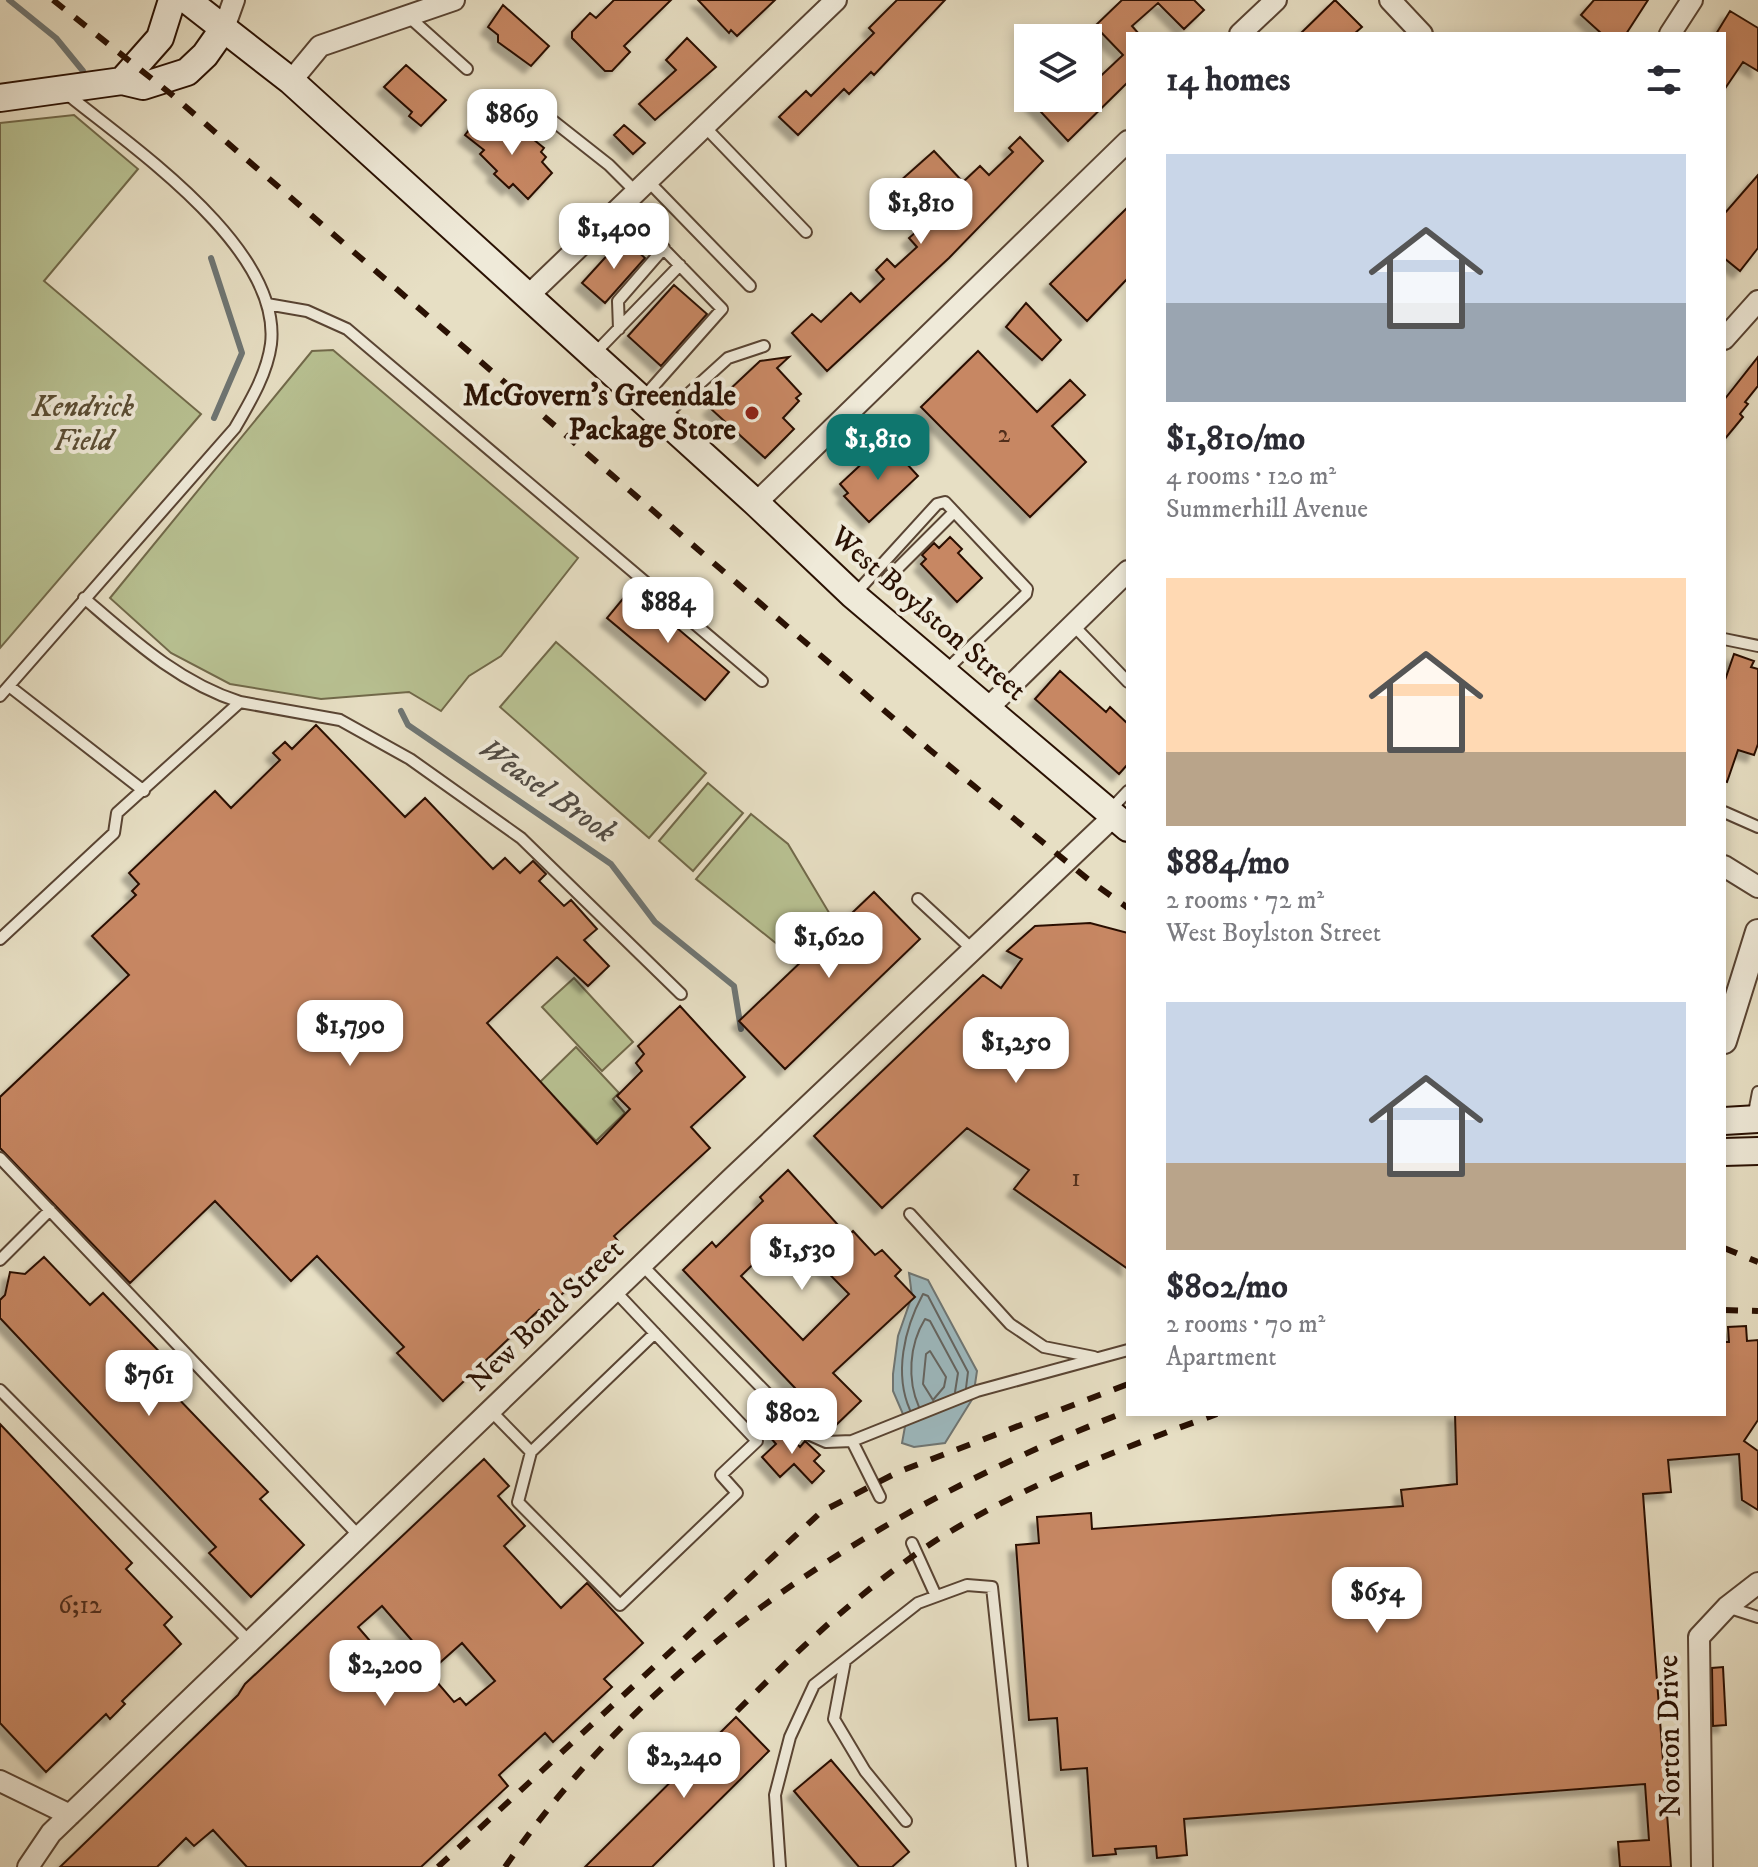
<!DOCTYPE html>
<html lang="en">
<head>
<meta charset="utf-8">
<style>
  :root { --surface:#fff; --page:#f2f2f3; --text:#2b2b33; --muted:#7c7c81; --accent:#0f766e }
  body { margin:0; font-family:"IM FELL DW Pica",serif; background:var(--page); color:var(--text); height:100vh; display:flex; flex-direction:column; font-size:30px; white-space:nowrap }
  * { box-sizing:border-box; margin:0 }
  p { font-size:26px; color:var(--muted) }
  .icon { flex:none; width:44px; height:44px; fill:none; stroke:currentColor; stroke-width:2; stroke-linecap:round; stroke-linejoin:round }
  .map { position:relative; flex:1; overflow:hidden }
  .drawer { position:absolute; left:1126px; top:32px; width:600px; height:1384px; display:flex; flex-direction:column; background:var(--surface); border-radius:0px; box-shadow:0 4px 12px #0003 }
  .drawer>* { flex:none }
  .fabs { position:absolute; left:1014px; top:24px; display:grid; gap:16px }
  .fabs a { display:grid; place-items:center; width:88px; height:88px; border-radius:0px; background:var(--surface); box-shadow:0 4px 12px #0003; font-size:40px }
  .price { position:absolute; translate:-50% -68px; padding:0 18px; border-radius:16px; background:#fff; color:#222; font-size:26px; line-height:52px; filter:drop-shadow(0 2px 4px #0008) }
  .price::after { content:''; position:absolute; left:50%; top:48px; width:24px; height:18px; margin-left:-12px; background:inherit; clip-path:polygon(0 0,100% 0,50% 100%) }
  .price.active { background:var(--accent); color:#fff }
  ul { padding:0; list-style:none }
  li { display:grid; align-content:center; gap:16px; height:424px; padding:0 40px }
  li span { display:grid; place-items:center; height:248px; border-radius:0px; color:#555 }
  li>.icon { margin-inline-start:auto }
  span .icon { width:144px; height:144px; fill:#fffc; stroke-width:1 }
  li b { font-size:34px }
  h2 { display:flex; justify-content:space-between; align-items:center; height:96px; padding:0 40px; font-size:34px }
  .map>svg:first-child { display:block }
  .green { fill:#b8c192; stroke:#71694a; stroke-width:2 }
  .water { fill:#9db9bf; stroke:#6f7674; stroke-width:2 }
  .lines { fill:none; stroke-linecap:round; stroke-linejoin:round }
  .shore { stroke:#646561; stroke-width:2 }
  .stream { stroke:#6f7674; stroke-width:6 }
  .building { fill:#c78764; stroke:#2a1103; stroke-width:2; fill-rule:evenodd; filter:url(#shadow) }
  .service-casing { stroke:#594433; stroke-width:14 }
  .minor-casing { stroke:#594433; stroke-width:24 }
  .tertiary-casing { stroke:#594433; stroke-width:28 }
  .secondary-casing { stroke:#2a1103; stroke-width:30 }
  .service { stroke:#efead9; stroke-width:10 }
  .minor { stroke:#efead9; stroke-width:20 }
  .tertiary { stroke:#efead9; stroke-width:24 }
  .secondary { stroke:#efead9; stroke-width:26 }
  .rail { stroke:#2a1103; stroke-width:6; stroke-dasharray:14 14; stroke-linecap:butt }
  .poi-dot { fill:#8f2418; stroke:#efead9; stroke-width:3 }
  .labels { text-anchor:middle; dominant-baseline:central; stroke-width:8; stroke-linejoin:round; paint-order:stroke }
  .number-label { font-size:26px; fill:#512e1b }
  .poi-label { font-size:30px; font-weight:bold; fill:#2a1103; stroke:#efead9; text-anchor:end }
  .park-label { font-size:30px; font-style:italic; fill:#5c4f35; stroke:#efead9 }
  .street-label { font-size:30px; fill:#2a1103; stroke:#efead9 }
  .water-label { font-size:32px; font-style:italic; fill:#524c45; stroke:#efead9 }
</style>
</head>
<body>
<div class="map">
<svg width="1758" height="1867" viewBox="0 0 1758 1867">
  <defs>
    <filter id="shadow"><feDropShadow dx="-7" dy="7" stdDeviation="2" flood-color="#0004"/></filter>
  </defs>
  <rect width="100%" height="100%" fill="#e7dfc4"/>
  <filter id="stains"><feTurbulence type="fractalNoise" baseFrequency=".0025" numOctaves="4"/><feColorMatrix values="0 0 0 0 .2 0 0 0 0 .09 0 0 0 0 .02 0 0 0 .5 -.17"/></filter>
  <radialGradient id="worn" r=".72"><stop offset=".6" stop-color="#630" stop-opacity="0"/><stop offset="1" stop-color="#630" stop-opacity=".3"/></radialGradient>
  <!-- green -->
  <path class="green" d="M 74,115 L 138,169 L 44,281 L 201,414 L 0,648 L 0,123 Z
    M 333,350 L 578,558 L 501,656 L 469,676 L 441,711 L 409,692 L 321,699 L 230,684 L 171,653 L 110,598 L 312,351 Z
    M 556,642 L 706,773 L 649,838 L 500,707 Z
    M 708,783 L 743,813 L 693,871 L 659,841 Z
    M 751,814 L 788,844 L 831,916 L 793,957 L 696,879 Z
    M 574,978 L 633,1042 L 602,1071 L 542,1007 Z
    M 576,1047 L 619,1093 L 613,1099 L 625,1113 L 596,1141 L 540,1082 Z"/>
  <!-- water -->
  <path class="water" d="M 909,1273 L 928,1280 L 977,1371 L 973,1398 L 945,1443 L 914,1447 L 902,1443 L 906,1421 L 893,1391 L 893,1374 L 898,1336 L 912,1296 Z"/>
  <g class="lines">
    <!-- shore -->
    <path class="shore" d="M 930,1351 L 946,1377 L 944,1387 L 933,1400 L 923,1384 L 926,1354 Z
      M 919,1407 C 907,1380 909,1345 925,1319 L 930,1321 L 958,1373 L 955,1392
      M 910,1410 C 894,1374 904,1329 923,1294 L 928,1296 L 968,1372 L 966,1388"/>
    <!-- stream -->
    <path class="stream" d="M 9,0 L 56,38 L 83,71
      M 211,258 L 242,353 L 214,418
      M 401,711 L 408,725 L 611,864 L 655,922 L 734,986 L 741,1029"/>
  </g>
  <!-- building -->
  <path class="building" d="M 614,0 L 671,0 L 624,46 L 630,52 L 612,71 L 605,71 L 572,38 L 572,32 L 590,13 L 596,18 Z
    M 698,0 L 775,0 L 737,36 L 731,30 L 729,33 Z
    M 897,0 L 945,0 L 874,75 L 871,72 L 849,94 L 844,89 L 798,135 L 779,117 L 806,91 L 811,96 L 874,33 L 869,28 Z
    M 1122,0 L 1194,0 L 1204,10 L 1184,29 L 1158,3 L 1132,26 L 1139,34 L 1128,34 L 1128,82 L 1068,141 L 1028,98 L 1088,98 L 1088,88 L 1123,55 L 1095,26 Z
    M 1335,0 L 1362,27 L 1354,34 L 1300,34 Z
    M 1594,0 L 1648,0 L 1626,34 L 1602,34 L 1581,15 Z
    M 503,5 L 549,46 L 531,66 L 498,42 L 498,35 L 488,27 Z
    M 1730,11 L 1758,28 L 1758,71 L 1743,62 L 1724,90 L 1724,34 L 1716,34 Z
    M 687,38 L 716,67 L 655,120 L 639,104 L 676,70 L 666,60 Z
    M 406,65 L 446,100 L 421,126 L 409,116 L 412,112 L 384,87 Z
    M 479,117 L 499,134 L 503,128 L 515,138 L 518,133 L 526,138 L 528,135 L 544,148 L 541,152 L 546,157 L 542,162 L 552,173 L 528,199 L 513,184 L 509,188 L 494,174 L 497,171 L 480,154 L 484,150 L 465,135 Z
    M 624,125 L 645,143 L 633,154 L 614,135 Z
    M 1020,137 L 1043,161 L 949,258 L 827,371 L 792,333 L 812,314 L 821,322 L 851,293 L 860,302 L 884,279 L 876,270 L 887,259 L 895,267 L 917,247 L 909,238 L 933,217 L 899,182 L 934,151 L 963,182 L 980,166 L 989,175 L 1013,152 L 1009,148 Z
    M 1758,175 L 1758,248 L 1740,271 L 1724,258 L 1724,214 Z
    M 1128,207 L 1128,278 L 1087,321 L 1050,284 Z
    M 623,238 L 645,258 L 605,303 L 582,283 Z
    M 674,285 L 707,314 L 661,366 L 628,336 Z
    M 1026,303 L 1061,340 L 1042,360 L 1006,327 Z
    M 978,351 L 1037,412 L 1070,380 L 1085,395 L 1052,426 L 1086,462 L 1030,517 L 921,407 Z
    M 789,357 L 777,368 L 801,394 L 796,398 L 799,401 L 783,418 L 794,429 L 765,458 L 710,408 L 760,361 Z
    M 1758,357 L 1758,386 L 1745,402 L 1748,404 L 1740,414 L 1743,417 L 1724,440 L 1724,400 Z
    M 882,445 L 890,454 L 894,450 L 918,476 L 869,522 L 844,496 L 848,493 L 840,484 Z
    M 950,537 L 962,549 L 958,553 L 982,578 L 957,602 L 921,564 L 926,559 L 922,555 L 934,543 L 939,548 Z
    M 631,589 L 729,672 L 705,700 L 607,618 Z
    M 1734,654 L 1754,661 L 1751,667 L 1758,669 L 1758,744 L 1754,755 L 1738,750 L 1727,782 L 1724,781 L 1724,683 Z
    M 1060,671 L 1106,712 L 1110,707 L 1128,724 L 1128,764 L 1119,774 L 1035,699 Z
    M 316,725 L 405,817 L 425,798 L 493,869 L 505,858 L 520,873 L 533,861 L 546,874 L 539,881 L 564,906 L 571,900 L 597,929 L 584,940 L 609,966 L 588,986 L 557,957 L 487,1023 L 597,1144 L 630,1109 L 617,1096 L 642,1071 L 636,1063 L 644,1054 L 638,1046 L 680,1006 L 745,1077 L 691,1127 L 710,1148 L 614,1236 L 618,1241 L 542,1313 L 539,1310 L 443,1401 L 397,1353 L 404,1347 L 317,1256 L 291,1281 L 215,1201 L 130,1283 L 0,1148 L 0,1097 L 129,975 L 92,936 L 136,895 L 132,891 L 139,884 L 129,873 L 215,791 L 231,808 L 280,760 L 273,753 L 285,742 L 292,749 Z
    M 874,892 L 920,939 L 785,1069 L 739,1021 Z
    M 1090,923 L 1128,933 L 1128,1269 L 1014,1189 L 1029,1170 L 967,1128 L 882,1208 L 814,1136 L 983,975 L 1001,988 L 1022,959 L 1007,951 L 1035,926 Z
    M 788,1170 L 848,1236 L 853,1231 L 875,1255 L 882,1250 L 901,1270 L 895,1276 L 915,1297 L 833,1373 L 861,1401 L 833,1428 L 683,1270 L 712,1242 L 716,1247 L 763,1201 L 760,1197 ZM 787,1231 L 849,1294 L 803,1340 L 741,1276 Z
    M 44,1257 L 90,1305 L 103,1293 L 173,1366 L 170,1369 L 182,1382 L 172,1392 L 268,1492 L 260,1499 L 304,1545 L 251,1597 L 209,1553 L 216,1547 L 0,1318 L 0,1300 L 5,1295 L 10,1272 L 25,1274 Z
    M 1746,1326 L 1747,1341 L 1758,1340 L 1758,1420 L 1744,1441 L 1758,1451 L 1758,1510 L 1742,1500 L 1739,1454 L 1668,1460 L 1671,1492 L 1643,1494 L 1671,1867 L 1620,1867 L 1618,1842 L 1649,1840 L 1645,1784 L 1184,1819 L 1187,1855 L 1157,1858 L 1156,1846 L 1115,1849 L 1116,1854 L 1093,1856 L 1087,1768 L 1061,1770 L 1057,1718 L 1029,1720 L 1016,1545 L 1039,1543 L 1037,1517 L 1091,1513 L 1092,1529 L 1403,1506 L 1401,1490 L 1457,1484 L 1455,1414 L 1724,1414 L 1724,1342 L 1729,1342 L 1728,1327 Z
    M 0,1424 L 132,1563 L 126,1569 L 172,1617 L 164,1625 L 181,1644 L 122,1701 L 125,1704 L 110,1719 L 106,1714 L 46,1772 L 0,1723 Z
    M 781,1427 L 800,1447 L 805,1441 L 820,1455 L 814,1461 L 824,1471 L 812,1483 L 794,1464 L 780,1477 L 762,1457 L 776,1444 L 770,1437 Z
    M 484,1459 L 509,1486 L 498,1496 L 525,1526 L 504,1546 L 561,1608 L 587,1583 L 643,1643 L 604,1679 L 612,1687 L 553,1742 L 545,1733 L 499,1775 L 508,1786 L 421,1867 L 247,1867 L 213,1830 L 194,1846 L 186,1838 L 157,1867 L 60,1867 L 238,1695 L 245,1684 ZM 382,1606 L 435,1667 L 462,1643 L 495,1681 L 466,1705 L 460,1698 L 454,1702 L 419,1661 L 401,1677 L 358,1627 Z
    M 1723,1667 L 1726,1725 L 1713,1726 L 1712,1668 Z
    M 736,1717 L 769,1751 L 652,1867 L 585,1867 Z
    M 831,1760 L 909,1852 L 892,1867 L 859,1867 L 794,1791 Z"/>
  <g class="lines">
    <defs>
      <path id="service" d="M 408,16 L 467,69
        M 529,102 L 609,165 L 636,192
        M 705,127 L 806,232
        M 648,181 L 750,286
        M 622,206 L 722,309 L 643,398
        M 267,304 L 307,311 L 347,329 L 762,681
        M 619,329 L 618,301 L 664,248
        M 595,353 L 680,265
        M 664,416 L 728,358 L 764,346
        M 888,578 L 954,512
        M 854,595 L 937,504 L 945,502 L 1027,589 L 1026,594 L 945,671
        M 84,598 C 133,640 178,682 240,702
        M 1073,625 L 1128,682
        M 1724,639 L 1758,646
        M 9,686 L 144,791
        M 0,696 L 235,428 C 250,402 267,374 271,344 C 282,248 132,147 67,94
        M 1110,810 L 1128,791
        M 1724,812 L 1758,827
        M 918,899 L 973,950
        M 0,939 L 114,833 L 117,813 L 240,702 L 340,720 L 410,759 L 521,838 L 681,994
        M 1753,1118 L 1758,1092
        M 0,1158 L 361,1538
        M 910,1214 L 1010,1324 L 1044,1347 L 1094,1357
        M 0,1260 L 50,1210
        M 642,1265 L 790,1417 L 808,1434 L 826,1442 L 852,1441 L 977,1391 L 1128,1350
        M 615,1291 L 632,1309 L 757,1441 L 721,1475 L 737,1493 L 620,1605 L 518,1502 L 531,1452 L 655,1333
        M 0,1390 L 251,1643
        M 491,1411 L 531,1452
        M 852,1441 L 880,1497
        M 912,1543 L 936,1596
        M 1727,1607 L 1758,1617
        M 845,1661 L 834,1719 L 865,1771 L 906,1821
        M 780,1867 L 775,1795 L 790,1737 L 814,1685 L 918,1603 L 967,1585 L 992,1587 L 1022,1867"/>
      <path id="minor" d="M 1390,0 L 1422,34
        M 224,28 L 234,0
        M 1240,34 L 1276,0
        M 1670,34 L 1692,0
        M 291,81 L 320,46 L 454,0
        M 529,295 L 836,0
        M 1724,339 L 1758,301
        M 756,503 L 1128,141
        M 987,709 L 1128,571
        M 1724,866 L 1758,887
        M 0,1781 L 70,1815
        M 28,1867 L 51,1833 L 732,1178 L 1114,816
        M 1702,1867 L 1699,1637 L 1727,1607 L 1758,1583"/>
      <path id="tertiary" d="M 1724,1041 L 1758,932"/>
      <path id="secondary" d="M 187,0 L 291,81 L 756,503 L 853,595 L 1128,828
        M 122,81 L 160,38 L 172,0
        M 0,98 L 122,81 L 143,86 L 187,72 L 205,55 L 224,28
        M 1724,1121 L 1758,1119
        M 1724,1152 L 1758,1151"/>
    </defs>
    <!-- service casing -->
    <use href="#service" class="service-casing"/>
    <!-- minor casing -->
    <use href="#minor" class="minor-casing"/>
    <!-- tertiary casing -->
    <use href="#tertiary" class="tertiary-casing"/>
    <!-- secondary casing -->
    <use href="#secondary" class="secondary-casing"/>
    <!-- service -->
    <use href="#service" class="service"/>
    <!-- minor -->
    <use href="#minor" class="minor"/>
    <!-- tertiary -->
    <use href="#tertiary" class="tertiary"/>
    <!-- secondary -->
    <use href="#secondary" class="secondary"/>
    <!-- rail -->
    <path class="rail" d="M 53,0 L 171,94 L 930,750 L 1089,880 L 1128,908
      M 1724,1248 L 1758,1262
      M 1724,1310 L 1758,1311
      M 737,1711 C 798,1650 862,1589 935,1541 C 1023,1485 1120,1449 1217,1414
      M 438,1867 L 821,1512 L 898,1472 L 1128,1384
      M 505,1867 C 655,1650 885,1504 1128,1411"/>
  </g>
  <!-- markers -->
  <circle class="poi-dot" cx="752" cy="413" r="8"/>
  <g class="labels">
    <!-- number labels -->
    <g class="number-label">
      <text x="1004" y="434">2</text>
      <text x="1076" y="1178">1</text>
      <text x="80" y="1605">6;12</text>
    </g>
    <!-- poi labels -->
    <g class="poi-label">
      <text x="736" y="396">McGovern's Greendale<tspan x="736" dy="34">Package Store</tspan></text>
    </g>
    <!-- park labels -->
    <g class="park-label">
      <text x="83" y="407">Kendrick<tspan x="83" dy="34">Field</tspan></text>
    </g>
    <!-- street labels -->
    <g class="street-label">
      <text transform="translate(928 614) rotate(41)">West Boylston Street</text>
      <text transform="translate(546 1316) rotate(-44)">New Bond Street</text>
      <text transform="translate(1670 1736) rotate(-91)">Norton Drive</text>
    </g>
    <!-- water labels -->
    <g class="water-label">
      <text transform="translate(547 791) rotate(35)">Weasel Brook</text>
    </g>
  </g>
  <rect width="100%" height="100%" filter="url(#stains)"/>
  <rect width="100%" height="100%" fill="url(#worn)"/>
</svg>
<div class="fabs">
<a><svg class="icon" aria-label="layers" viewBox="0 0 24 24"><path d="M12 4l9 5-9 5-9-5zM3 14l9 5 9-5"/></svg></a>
</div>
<b class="price" style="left:512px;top:157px">$869</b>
<b class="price" style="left:921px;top:246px">$1,810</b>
<b class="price" style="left:614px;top:271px">$1,400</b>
<b class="price active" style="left:878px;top:482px">$1,810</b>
<b class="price" style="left:668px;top:645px">$884</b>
<b class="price" style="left:829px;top:980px">$1,620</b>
<b class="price" style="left:350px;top:1068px">$1,790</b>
<b class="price" style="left:1016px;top:1085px">$1,250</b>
<b class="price" style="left:802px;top:1292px">$1,530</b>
<b class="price" style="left:149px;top:1418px">$761</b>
<b class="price" style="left:792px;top:1456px">$802</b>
<b class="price" style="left:1377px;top:1635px">$654</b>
<b class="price" style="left:385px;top:1708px">$2,200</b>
<b class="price" style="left:684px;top:1800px">$2,240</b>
<section class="drawer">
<h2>14 homes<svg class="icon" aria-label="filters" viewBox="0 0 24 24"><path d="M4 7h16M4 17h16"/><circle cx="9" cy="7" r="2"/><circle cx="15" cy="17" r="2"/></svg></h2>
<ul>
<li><span style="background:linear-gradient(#c9d6e8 60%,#9aa5b1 0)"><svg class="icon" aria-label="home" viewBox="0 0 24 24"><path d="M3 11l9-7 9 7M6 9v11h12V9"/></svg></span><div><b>$1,810/mo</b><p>4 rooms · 120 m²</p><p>Summerhill Avenue</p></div></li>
<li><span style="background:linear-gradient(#ffd9b3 70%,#b9a48a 0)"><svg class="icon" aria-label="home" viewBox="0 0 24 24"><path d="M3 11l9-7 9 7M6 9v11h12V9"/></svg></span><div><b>$884/mo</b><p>2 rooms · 72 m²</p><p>West Boylston Street</p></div></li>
<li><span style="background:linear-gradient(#c9d6e8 65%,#b9a48a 0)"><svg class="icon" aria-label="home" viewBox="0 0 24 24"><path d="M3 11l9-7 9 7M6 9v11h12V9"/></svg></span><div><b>$802/mo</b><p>2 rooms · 70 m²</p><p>Apartment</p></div></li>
</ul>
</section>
</div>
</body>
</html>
